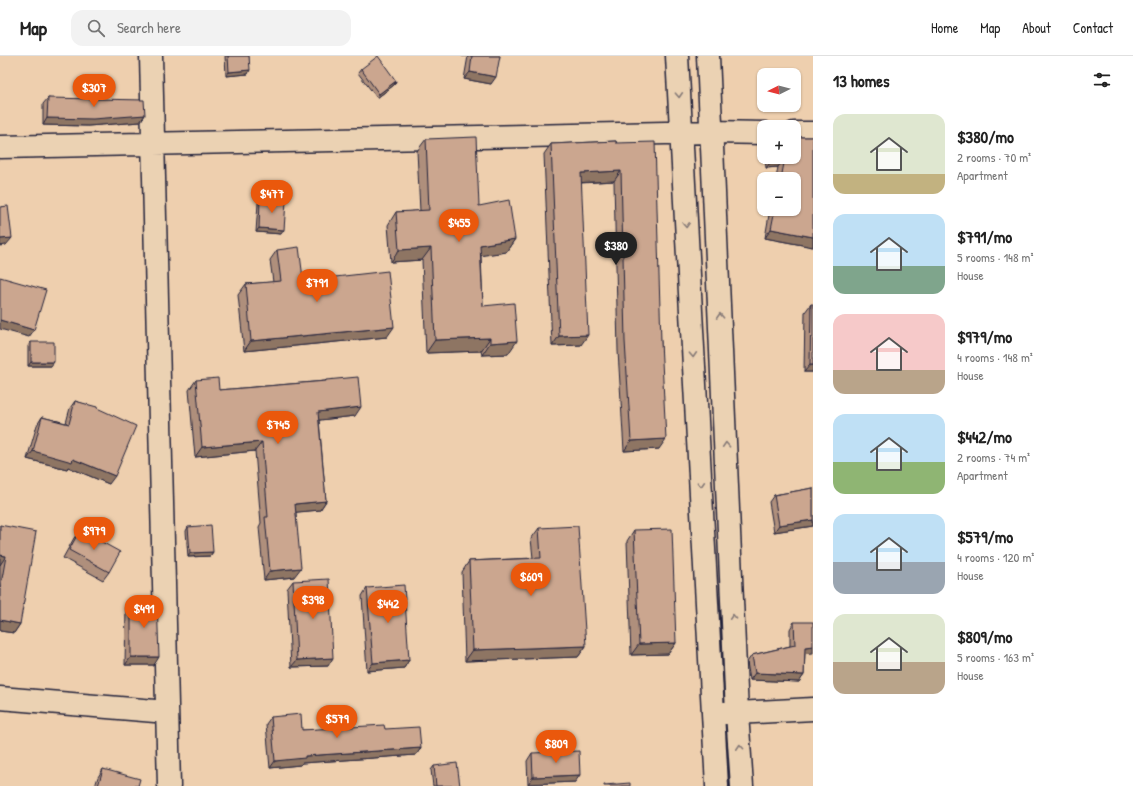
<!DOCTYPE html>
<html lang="en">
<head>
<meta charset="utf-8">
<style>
  :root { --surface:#fff; --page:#f2f2f2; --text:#222; --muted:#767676; --line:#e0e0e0; --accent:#ea580c }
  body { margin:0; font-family:"Patrick Hand",sans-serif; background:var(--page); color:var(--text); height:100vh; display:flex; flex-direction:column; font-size:15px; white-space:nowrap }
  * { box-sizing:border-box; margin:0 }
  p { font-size:13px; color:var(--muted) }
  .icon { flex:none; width:22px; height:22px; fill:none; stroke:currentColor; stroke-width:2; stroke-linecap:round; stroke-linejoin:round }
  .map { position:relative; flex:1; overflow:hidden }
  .drawer { display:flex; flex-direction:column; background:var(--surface); width:320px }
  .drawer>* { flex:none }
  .needle { width:26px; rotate:264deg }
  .fabs { position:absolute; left:757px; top:12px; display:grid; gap:8px }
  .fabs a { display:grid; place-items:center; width:44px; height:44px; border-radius:8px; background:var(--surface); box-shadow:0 1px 3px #0004; font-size:20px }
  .price { position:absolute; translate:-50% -34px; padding:0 9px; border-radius:14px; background:var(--accent); color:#fff; font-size:13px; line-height:26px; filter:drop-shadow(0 1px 2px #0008) }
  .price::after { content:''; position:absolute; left:50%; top:24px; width:12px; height:9px; margin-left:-6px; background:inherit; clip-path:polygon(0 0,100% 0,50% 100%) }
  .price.current { background:#222; color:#fff }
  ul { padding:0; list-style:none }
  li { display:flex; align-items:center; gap:12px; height:100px; padding:0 20px }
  li span { display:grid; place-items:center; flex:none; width:112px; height:80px; border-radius:12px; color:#555 }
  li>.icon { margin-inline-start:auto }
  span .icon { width:48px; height:48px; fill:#fffc; stroke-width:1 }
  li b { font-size:17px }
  h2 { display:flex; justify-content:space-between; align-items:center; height:48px; padding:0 20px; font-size:17px }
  header { display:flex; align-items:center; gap:24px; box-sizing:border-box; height:56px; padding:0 20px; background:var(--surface); border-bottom:1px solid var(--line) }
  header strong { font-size:19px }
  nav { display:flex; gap:22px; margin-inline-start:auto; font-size:14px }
  .search { width:280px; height:36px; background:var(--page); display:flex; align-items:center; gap:10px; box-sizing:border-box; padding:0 14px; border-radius:12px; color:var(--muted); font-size:15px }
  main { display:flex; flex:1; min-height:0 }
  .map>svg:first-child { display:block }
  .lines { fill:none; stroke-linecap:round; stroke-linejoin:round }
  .minor-casing { stroke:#22223b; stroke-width:25 }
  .minor { stroke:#ebd2b3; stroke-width:22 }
  .wall { fill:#af8f7b; stroke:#22223b }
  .shaded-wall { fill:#8e7464; stroke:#22223b }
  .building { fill:#cba68f; stroke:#22223b }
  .oneway { stroke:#867a77 }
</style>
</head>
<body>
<header>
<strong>Map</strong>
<div class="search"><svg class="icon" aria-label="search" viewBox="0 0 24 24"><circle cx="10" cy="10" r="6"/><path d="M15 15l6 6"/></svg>Search here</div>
<nav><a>Home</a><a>Map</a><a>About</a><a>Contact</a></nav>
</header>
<main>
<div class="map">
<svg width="813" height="730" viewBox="0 0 813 730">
  <rect width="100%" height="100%" fill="#eecfae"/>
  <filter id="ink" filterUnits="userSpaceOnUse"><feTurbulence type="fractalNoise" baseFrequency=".025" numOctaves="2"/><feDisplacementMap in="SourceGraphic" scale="8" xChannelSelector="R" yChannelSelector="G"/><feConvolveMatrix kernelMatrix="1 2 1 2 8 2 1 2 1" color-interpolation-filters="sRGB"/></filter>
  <g filter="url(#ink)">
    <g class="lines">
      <defs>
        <path id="minor" d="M 151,0 L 169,730
          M 677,0 L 717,730
          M 708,0 L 737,657 L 742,730
          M 794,77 L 813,77
          M 0,91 L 712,76 L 764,77
          M 0,642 L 167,656
          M 722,657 L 737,657 L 813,653"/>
      </defs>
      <!-- minor casing -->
      <use href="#minor" class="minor-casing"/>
      <!-- minor -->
      <use href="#minor" class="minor"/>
    </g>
    <!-- wall -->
    <path class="wall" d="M 225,0 L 249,0 L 248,18 L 226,20 Z
      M 462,0 L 500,0 L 491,28 L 464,23 L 468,0 Z
      M 361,13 L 396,25 L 394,29 L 377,42 L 358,17 Z
      M 48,42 L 145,59 L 140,66 L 88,70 L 43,69 L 43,48 Z
      M 800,81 L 813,81 L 813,191 L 765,182 L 770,153 L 794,153 L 794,123 L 776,123 L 778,111 L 766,112 L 765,101 L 794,101 Z
      M 426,83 L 479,150 L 515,183 L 506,196 L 481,199 L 483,250 L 508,298 L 482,299 L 481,295 L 426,297 L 422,204 L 391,206 L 388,169 L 396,156 L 420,155 L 417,95 Z
      M 616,85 L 661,286 L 659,393 L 624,395 L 618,295 L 614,125 L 581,127 L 581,289 L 552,290 L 544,98 L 551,88 Z
      M 260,143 L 281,178 L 256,176 L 258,147 Z
      M 277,194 L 303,222 L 309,224 L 387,281 L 244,295 L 238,239 L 246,228 L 273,226 L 270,204 Z
      M 811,248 L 813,316 L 804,316 L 805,256 Z
      M 31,286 L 51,310 L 28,310 L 28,290 Z
      M 196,324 L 219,334 L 325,325 L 326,324 L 355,360 L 319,364 L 326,445 L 320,454 L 296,456 L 294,521 L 264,524 L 259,471 L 261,467 L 255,395 L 195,401 L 189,334 Z
      M 75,345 L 97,352 L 109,428 L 68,411 L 67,413 L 27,403 L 37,369 L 42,361 L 66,367 L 70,352 Z
      M 813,432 L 813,470 L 774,476 L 769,446 L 774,439 Z
      M 0,469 L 20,568 L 14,577 L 0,575 Z
      M 188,471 L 213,496 L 210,500 L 188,501 L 186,475 Z
      M 539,472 L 586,590 L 578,601 L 465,605 L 462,516 L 469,505 L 533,502 L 531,483 Z
      M 80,474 L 109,516 L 103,524 L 63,502 L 74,482 Z
      M 634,474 L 676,587 L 668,598 L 631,599 L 627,485 Z
      M 293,525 L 328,610 L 291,611 L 287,533 Z
      M 367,532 L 409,604 L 404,612 L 367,615 L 362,540 Z
      M 131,543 L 154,609 L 125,609 L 126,551 Z
      M 794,566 L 805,597 L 804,619 L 799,626 L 750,624 L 747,606 L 752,599 L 790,590 L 790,573 Z
      M 271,661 L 302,674 L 385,673 L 421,692 L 416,699 L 302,707 L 300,709 L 270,712 L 266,668 Z
      M 532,697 L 575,726 L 528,728 L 527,705 Z
      M 434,710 L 460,730 L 433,730 L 431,714 Z
      M 103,713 L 138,730 L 95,730 L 98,721 Z"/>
    <!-- shaded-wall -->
    <path class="shaded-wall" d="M 250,14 L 248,18 L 226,20 L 229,16 Z
      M 470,16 L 496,21 L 491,28 L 464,23 Z
      M 396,25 L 394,29 L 377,42 L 379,38 Z
      M 145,59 L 140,66 L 88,70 L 43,69 L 47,62 Z
      M 785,102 L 778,111 L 766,112 L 773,103 Z
      M 621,115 L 614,125 L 573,127 L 581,117 Z
      M 259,172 L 284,174 L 281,178 L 256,176 Z
      M 771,173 L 813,181 L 813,191 L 765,182 Z
      M 12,182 L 6,189 L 0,190 L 0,183 Z
      M 515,183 L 506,196 L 472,201 L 480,189 Z
      M 431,192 L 422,204 L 391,206 L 399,194 Z
      M 0,264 L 34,274 L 29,281 L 0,273 Z
      M 394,271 L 387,281 L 244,295 L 251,285 Z
      M 588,279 L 581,289 L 552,290 L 559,280 Z
      M 490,282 L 481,295 L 426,297 L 435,284 Z
      M 517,285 L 508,298 L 482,299 L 490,287 Z
      M 31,306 L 54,306 L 51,310 L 28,310 Z
      M 810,309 L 813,309 L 813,316 L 804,316 Z
      M 361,351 L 355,360 L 312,365 L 318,356 Z
      M 666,383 L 659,393 L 624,395 L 631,385 Z
      M 262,386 L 255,395 L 195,401 L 202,391 Z
      M 33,395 L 73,403 L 115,420 L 109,428 L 68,411 L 67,413 L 27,403 Z
      M 326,445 L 320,454 L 288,457 L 295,448 Z
      M 813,464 L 813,470 L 774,476 L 779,469 Z
      M 213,496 L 210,500 L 188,501 L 190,497 Z
      M 0,499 L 6,500 L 0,509 Z
      M 301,512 L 294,521 L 264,524 L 270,515 Z
      M 0,564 L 20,568 L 14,577 L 0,575 Z
      M 676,587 L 668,598 L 631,599 L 639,588 Z
      M 586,590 L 578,601 L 465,605 L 473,594 Z
      M 813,590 L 813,597 L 800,598 L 805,591 Z
      M 131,601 L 159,601 L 154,609 L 125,609 Z
      M 333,602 L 328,610 L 291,611 L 297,604 Z
      M 409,604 L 404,612 L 367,615 L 373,607 Z
      M 755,617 L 804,619 L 799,626 L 750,624 Z
      M 421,692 L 416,699 L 302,707 L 300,709 L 270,712 L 275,705 L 305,700 Z
      M 580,719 L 575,726 L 528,728 L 533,721 Z"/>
    <!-- building -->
    <path class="building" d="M 228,0 L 249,0 L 250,14 L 229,16 Z
      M 378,0 L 396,25 L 379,38 L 361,13 Z
      M 472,0 L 500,0 L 496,21 L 470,16 Z
      M 48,42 L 144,44 L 145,59 L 93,63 L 47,62 Z
      M 794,79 L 800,81 L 813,81 L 813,181 L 771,173 L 775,153 L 794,153 L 794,123 L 781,123 L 785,102 L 773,103 L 772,101 L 794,101 Z
      M 476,81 L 479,150 L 509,144 L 515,183 L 480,189 L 483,250 L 514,247 L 517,285 L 490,287 L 490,282 L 435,284 L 431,192 L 399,194 L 396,156 L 429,154 L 426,83 Z
      M 616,85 L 616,87 L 655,86 L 661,286 L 666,383 L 631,385 L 625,285 L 621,115 L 581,117 L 588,279 L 559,280 L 551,88 Z
      M 260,143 L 286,145 L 284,174 L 259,172 Z
      M 8,150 L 12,182 L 0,183 L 0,151 Z
      M 299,191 L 303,222 L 309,222 L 309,224 L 388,215 L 394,271 L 251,285 L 246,228 L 281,225 L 277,194 Z
      M 0,221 L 46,234 L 34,274 L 0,264 Z
      M 811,248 L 813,248 L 813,309 L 810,309 Z
      M 31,286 L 54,286 L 54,306 L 31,306 Z
      M 358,321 L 361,351 L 318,356 L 326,445 L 295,448 L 301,512 L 270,515 L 265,461 L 268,461 L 262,386 L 202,391 L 196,324 L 218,322 L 219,334 L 326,325 L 326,324 Z
      M 75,345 L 97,351 L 97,352 L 136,370 L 115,420 L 73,403 L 72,406 L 33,395 L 42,361 L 69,368 Z
      M 813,432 L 813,464 L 779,469 L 774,439 Z
      M 0,469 L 36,476 L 20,568 L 0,564 L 0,534 L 6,500 L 0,499 Z
      M 211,469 L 213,496 L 190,497 L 188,471 Z
      M 578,470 L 586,590 L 473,594 L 469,505 L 541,502 L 539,472 Z
      M 672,473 L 676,587 L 639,588 L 634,474 Z
      M 80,474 L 120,496 L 109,516 L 69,494 Z
      M 329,523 L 333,602 L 297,604 L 293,525 Z
      M 404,529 L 409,604 L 373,607 L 367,532 Z
      M 131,543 L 157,544 L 159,601 L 131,601 Z
      M 794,566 L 813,566 L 813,590 L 805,591 L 804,619 L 755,617 L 752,599 L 795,589 Z
      M 301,658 L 302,674 L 384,669 L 385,673 L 419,671 L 421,692 L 305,700 L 305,702 L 275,705 L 271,661 Z
      M 579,695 L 580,719 L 533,721 L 532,697 Z
      M 457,707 L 460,730 L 436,730 L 434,710 Z
      M 103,713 L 140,723 L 138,730 L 98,730 Z
      M 630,727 L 630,730 L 604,730 L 604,729 Z"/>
    <!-- one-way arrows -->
    <defs><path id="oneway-chevron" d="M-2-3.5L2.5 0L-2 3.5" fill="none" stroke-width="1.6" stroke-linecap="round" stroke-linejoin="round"/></defs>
    <g class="oneway">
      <use href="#oneway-chevron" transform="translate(679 39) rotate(87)"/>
      <use href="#oneway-chevron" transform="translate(686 169) rotate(87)"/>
      <use href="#oneway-chevron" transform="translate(720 260) rotate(-93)"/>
      <use href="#oneway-chevron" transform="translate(693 299) rotate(87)"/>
      <use href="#oneway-chevron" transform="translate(726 389) rotate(-93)"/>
      <use href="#oneway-chevron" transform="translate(701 428) rotate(87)"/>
      <use href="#oneway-chevron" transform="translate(733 561) rotate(-93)"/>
      <use href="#oneway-chevron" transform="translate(740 691) rotate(-94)"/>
    </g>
  </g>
</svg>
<div class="fabs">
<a><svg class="needle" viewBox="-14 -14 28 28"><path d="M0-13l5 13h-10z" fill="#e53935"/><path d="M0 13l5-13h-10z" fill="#767676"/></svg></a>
<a>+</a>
<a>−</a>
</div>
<b class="price" style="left:94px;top:52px">$307</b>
<b class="price" style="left:272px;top:158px">$477</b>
<b class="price" style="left:459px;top:187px">$455</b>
<b class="price current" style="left:616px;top:210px">$380</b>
<b class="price" style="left:317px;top:247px">$791</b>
<b class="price" style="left:278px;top:389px">$745</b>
<b class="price" style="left:94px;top:495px">$979</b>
<b class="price" style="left:531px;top:541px">$609</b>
<b class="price" style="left:313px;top:564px">$398</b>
<b class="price" style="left:388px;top:568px">$442</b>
<b class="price" style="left:144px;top:573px">$491</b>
<b class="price" style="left:337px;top:683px">$579</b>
<b class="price" style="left:556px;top:708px">$809</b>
</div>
<section class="drawer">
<h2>13 homes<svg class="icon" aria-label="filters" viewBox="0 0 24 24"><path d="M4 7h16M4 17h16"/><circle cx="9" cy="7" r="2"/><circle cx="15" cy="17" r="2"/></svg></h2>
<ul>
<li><span style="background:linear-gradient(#dfe7d0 75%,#c2b280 0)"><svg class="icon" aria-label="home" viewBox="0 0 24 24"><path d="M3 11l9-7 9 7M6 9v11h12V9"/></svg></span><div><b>$380/mo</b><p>2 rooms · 70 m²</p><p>Apartment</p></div></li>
<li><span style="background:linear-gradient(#bfe0f5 65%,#7fa58c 0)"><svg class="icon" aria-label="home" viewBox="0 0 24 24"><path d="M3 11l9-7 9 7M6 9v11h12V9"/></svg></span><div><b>$791/mo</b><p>5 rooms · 148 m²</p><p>House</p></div></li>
<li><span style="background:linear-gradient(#f6c9c9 70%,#b9a48a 0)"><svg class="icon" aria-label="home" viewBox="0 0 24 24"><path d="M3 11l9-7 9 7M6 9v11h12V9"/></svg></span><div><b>$979/mo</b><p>4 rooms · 148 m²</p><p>House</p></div></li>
<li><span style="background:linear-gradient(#bfe0f5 60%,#8fb573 0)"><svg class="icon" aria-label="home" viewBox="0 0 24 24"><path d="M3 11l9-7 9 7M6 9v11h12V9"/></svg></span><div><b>$442/mo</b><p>2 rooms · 74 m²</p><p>Apartment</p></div></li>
<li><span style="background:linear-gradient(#bfe0f5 60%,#9aa5b1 0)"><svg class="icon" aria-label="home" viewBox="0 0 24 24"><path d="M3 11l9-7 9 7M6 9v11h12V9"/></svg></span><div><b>$579/mo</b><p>4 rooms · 120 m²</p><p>House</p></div></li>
<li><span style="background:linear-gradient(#dfe7d0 60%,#b9a48a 0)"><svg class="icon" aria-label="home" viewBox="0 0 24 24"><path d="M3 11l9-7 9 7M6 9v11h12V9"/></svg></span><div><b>$809/mo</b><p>5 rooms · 163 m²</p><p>House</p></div></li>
</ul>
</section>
</main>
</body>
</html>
